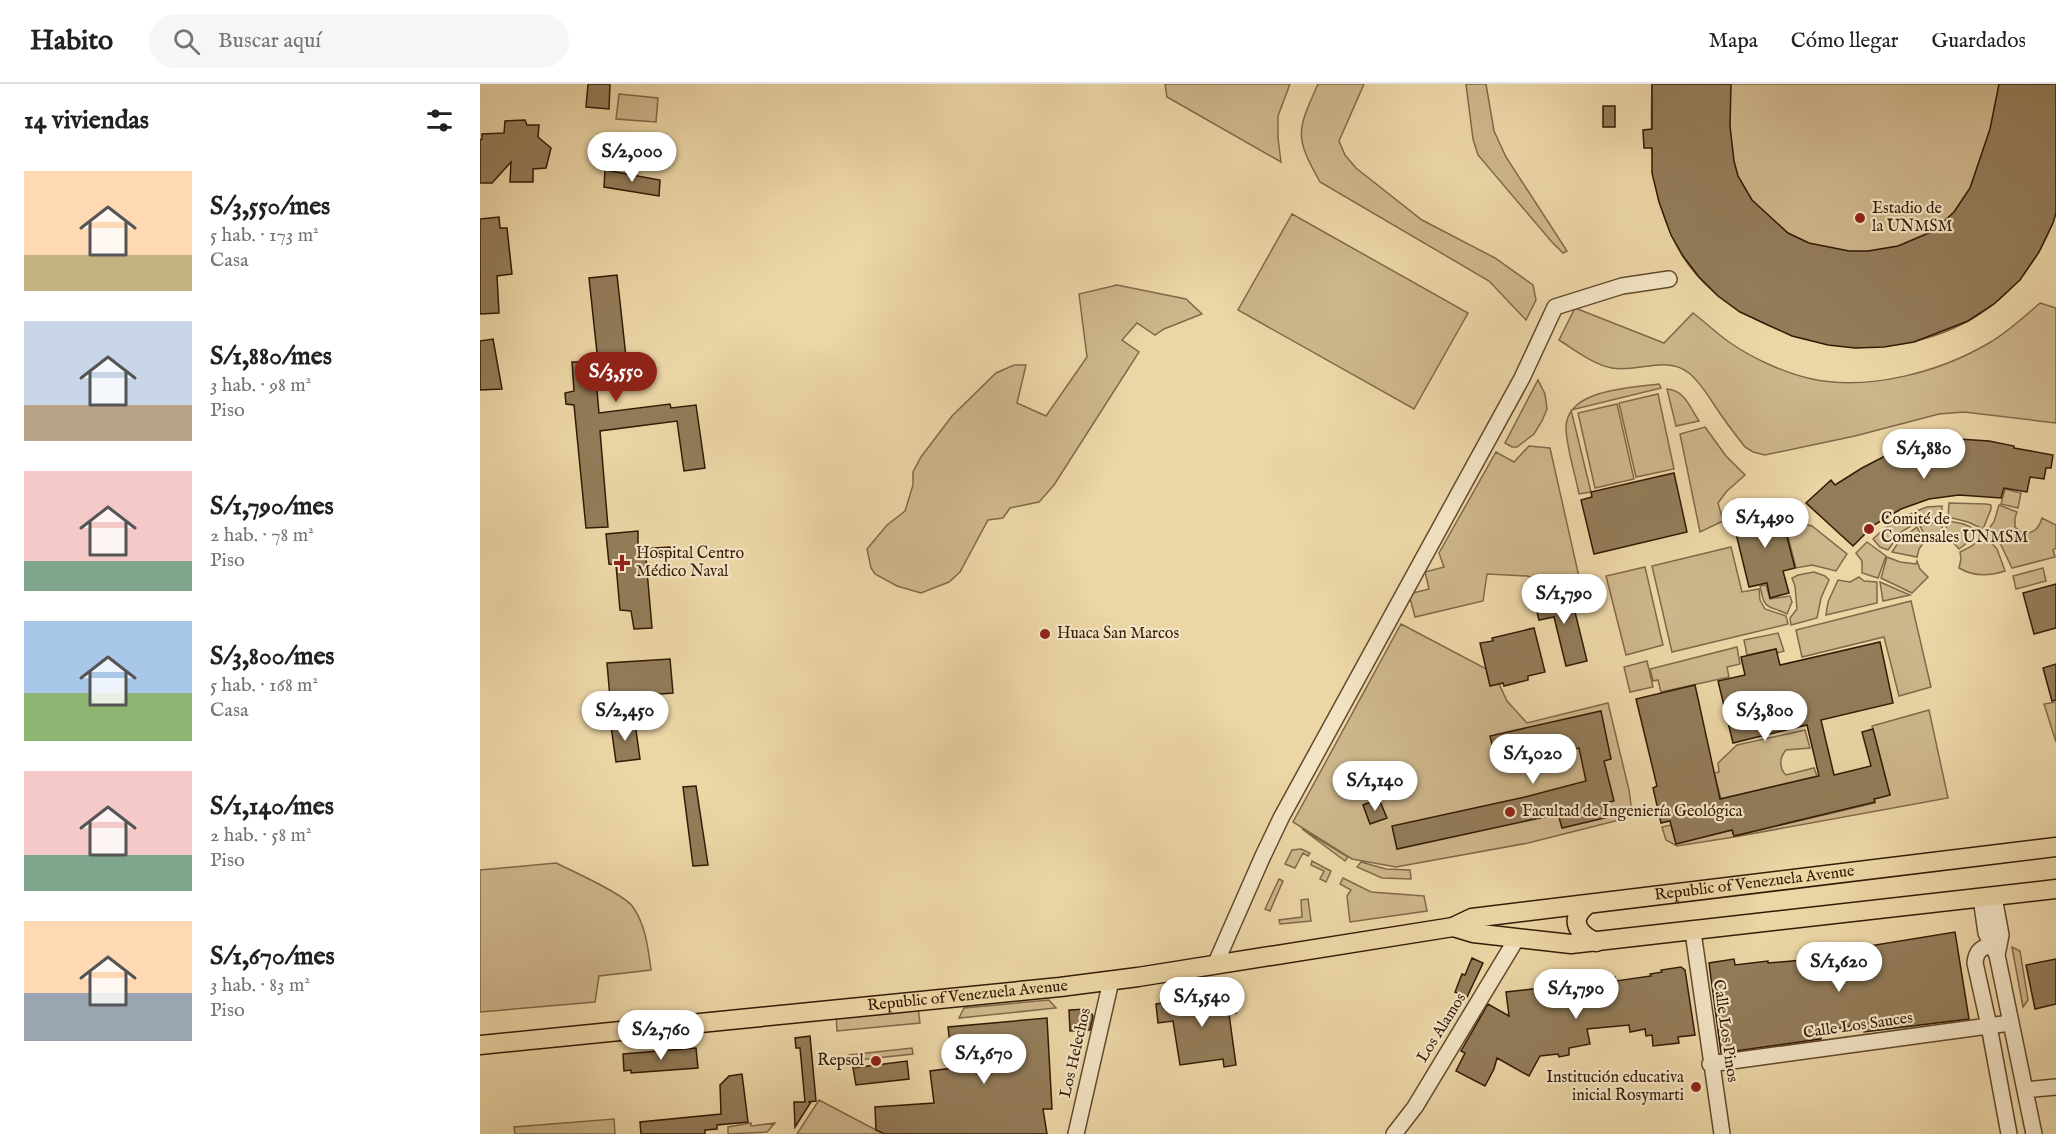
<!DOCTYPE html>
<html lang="es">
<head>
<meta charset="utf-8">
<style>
  :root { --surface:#fff; --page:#f6f6f6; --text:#202124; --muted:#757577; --line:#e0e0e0; --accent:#8f2418 }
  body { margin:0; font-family:"IM FELL English",serif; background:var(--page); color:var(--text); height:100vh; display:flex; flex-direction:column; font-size:22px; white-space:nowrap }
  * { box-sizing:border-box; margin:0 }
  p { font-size:20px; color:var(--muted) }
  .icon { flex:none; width:33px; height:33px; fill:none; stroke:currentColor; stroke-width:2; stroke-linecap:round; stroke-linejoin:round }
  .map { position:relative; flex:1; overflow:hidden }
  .sheet { display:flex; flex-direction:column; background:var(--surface); width:480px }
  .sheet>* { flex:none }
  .price { position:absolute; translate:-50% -51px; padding:0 14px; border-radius:21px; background:#fff; color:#222; font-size:20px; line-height:39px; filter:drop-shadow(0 2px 3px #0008) }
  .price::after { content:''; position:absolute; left:50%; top:36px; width:18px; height:14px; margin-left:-9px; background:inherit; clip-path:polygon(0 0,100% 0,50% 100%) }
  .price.selected { background:var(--accent); color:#fff }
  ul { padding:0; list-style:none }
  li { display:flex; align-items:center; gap:18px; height:150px; padding:0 24px }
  li span { display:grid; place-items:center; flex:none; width:168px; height:120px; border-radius:0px; color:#555 }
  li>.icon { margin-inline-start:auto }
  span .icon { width:72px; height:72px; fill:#fffc; stroke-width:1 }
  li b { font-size:26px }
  h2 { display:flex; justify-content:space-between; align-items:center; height:72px; padding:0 24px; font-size:26px }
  header { display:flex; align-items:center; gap:36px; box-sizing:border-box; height:84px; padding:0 30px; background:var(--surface); border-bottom:2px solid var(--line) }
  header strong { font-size:28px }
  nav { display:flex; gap:33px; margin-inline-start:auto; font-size:21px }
  .search { width:420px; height:54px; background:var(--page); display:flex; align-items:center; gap:15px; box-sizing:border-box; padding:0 21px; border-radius:33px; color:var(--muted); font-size:22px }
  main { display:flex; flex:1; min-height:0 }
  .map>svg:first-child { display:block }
  .green { fill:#cdb68b; stroke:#806848; stroke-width:1.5 }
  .building { fill:#937c59; stroke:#331a05; stroke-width:1.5 }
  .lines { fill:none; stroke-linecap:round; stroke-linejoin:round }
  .minor-casing { stroke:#61492d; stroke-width:18 }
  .major-casing { stroke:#331a05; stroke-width:21 }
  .minor { stroke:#f3e4c5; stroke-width:15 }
  .major { stroke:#ecd6a6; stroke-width:18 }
  .poi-dot { fill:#8f2418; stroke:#f3e4c5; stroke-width:2 }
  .labels { text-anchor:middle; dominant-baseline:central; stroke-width:4.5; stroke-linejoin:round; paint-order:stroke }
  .poi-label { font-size:16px; fill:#331a05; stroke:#f3e4c5; text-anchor:start }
  .street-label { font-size:16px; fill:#331a05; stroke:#f3e4c5 }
</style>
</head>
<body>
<header>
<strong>Habito</strong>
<div class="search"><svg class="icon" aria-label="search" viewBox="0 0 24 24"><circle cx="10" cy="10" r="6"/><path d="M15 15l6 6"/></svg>Buscar aquí</div>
<nav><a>Mapa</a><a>Cómo llegar</a><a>Guardados</a></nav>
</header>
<main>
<section class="sheet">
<h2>14 viviendas<svg class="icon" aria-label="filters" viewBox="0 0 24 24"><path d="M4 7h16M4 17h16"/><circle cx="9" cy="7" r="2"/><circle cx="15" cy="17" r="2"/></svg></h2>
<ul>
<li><span style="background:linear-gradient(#ffd9b3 70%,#c2b280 0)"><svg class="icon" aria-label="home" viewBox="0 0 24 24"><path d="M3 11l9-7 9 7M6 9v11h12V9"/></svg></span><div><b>S/3,550/mes</b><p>5 hab. · 173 m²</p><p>Casa</p></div></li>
<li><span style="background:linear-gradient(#c9d6e8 70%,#b9a48a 0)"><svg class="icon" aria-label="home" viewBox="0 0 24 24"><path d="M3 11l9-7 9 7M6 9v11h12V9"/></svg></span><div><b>S/1,880/mes</b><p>3 hab. · 98 m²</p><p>Piso</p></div></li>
<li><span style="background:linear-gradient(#f6c9c9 75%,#7fa58c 0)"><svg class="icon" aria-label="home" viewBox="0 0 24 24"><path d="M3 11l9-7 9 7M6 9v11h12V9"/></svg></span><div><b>S/1,790/mes</b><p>2 hab. · 78 m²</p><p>Piso</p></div></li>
<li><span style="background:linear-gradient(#a9c7e8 60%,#8fb573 0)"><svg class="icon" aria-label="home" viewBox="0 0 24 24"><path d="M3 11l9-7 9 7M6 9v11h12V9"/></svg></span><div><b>S/3,800/mes</b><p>5 hab. · 168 m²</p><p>Casa</p></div></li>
<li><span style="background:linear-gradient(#f6c9c9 70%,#7fa58c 0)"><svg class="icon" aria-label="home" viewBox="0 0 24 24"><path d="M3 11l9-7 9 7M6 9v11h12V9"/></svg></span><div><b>S/1,140/mes</b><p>2 hab. · 58 m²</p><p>Piso</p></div></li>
<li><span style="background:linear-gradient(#ffd9b3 60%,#9aa5b1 0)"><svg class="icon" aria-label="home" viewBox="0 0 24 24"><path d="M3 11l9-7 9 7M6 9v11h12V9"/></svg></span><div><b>S/1,670/mes</b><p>3 hab. · 83 m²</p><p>Piso</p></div></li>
</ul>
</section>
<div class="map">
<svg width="1576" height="1050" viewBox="0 0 1576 1050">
  <rect width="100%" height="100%" fill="#ecd6a6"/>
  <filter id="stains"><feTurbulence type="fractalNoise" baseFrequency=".00333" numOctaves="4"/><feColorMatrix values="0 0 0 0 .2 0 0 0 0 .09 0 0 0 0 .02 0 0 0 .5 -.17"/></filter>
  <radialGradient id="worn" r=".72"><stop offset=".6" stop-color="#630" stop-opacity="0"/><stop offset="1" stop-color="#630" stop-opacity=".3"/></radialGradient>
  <!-- green -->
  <path class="green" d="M 685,0 L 810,0 L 798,32 L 798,54 L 801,78 L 687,13 Z
    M 838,0 L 884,0 L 859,57 L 865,71 L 876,84 L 942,136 L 1015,174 L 1053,201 L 1056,216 L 1046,236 L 1009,197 L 840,98 C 814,52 817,47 838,0 Z
    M 986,0 L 1006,0 L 1014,47 L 1026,73 L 1087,167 L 1083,169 L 1071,157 L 998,71 L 993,55 Z
    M 1172,0 L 1576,0 L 1576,129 C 1534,257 1389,294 1277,236 C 1247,221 1220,200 1202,171 C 1170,119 1170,59 1172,0 Z
    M 139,10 L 178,14 L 176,38 L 136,35 Z
    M 812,130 L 988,229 L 934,325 L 758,226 Z
    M 637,201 L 706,215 L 722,230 L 684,245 L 675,251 L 657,239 L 642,256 L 659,268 L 574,401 L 559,418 L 530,424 L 523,434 L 508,436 L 480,488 L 469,498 L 441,509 L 417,502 L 395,490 L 391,484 L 387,465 L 407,441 L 425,427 L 433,401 L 433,388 L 441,373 L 472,332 L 516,289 L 534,281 L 546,281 L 537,319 L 566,332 L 607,273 L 599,210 Z
    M 1560,219 L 1576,224 L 1576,339 L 1484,328 L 1459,330 L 1375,352 L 1285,371 L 1273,368 L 1265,363 C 1254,349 1244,336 1235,322 C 1227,310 1220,298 1209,289 C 1187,271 1157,289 1132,284 C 1114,281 1095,266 1079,256 L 1095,224 L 1184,259 L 1213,229 C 1225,238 1236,249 1249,258 C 1272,274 1304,289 1332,295 C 1389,307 1460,288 1509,259 C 1528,248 1544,233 1560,219 Z
    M 1058,296 L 1065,310 L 1067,325 L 1062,337 L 1054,350 L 1037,363 L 1032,363 L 1025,359 Z
    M 1179,300 L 1181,304 L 1091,326 L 1111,408 L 1099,410 C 1095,389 1087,366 1086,345 C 1085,305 1151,304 1179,300 Z
    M 1187,305 C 1205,306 1210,324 1219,337 L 1196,342 Z
    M 1178,310 L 1194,385 L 1156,393 L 1139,319 Z
    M 1137,320 L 1154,395 L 1115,404 L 1098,329 Z
    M 1225,343 L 1246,372 L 1265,391 L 1247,407 L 1238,419 L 1243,437 L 1220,448 L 1200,350 Z
    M 1049,362 L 1070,364 L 1099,493 L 1070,499 L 1047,492 L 1007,490 L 1003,517 L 935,533 L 929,510 L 949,505 L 945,488 L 964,483 L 959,469 L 1016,368 L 1034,378 Z
    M 1525,405 L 1541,409 L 1538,424 L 1521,420 Z
    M 1469,419 L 1506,420 L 1511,421 L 1511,425 L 1503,445 L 1488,438 L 1468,433 Z
    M 1519,421 L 1537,428 L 1535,434 L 1535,443 L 1543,450 C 1553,449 1559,445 1562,434 L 1576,441 L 1576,464 L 1573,466 L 1575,473 L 1532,484 L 1521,461 L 1507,447 L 1514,438 Z
    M 1462,422 L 1462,433 L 1448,434 L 1437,439 L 1434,428 L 1447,423 Z
    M 1432,429 L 1436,439 L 1421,448 L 1408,466 L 1400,463 L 1393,455 L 1405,444 Z
    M 1463,437 L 1461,453 L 1447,456 L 1440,442 Z
    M 1468,437 L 1484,440 L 1501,448 L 1479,465 L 1472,457 L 1464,453 Z
    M 1315,438 L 1332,442 L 1367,470 L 1356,487 L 1332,481 L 1316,484 L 1305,441 Z
    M 1437,443 L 1444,458 L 1439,465 L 1437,473 L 1412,468 L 1420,456 Z
    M 1504,451 L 1517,465 L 1525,487 C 1510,492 1494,493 1479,484 L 1481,475 L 1480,468 L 1492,462 Z
    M 1387,458 L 1406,472 L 1398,494 L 1382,489 L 1382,477 L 1376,469 Z
    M 1251,463 L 1262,508 L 1279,505 L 1280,516 L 1285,525 L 1306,532 L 1308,540 L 1192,568 L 1172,482 Z
    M 1407,473 L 1420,478 L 1436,480 L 1437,477 L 1440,485 L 1448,493 L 1432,509 L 1401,494 Z
    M 1165,483 L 1183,561 L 1146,571 L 1126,492 Z
    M 1563,484 L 1566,497 L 1536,505 L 1533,492 Z
    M 1334,488 L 1345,492 L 1349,496 L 1341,514 L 1337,534 L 1311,541 L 1310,534 L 1317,525 L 1315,502 L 1312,494 L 1318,491 Z
    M 1379,493 L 1384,497 L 1397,498 L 1397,519 L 1346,531 L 1348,518 L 1358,496 L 1370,498 Z
    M 1400,498 L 1430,511 L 1403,517 Z
    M 1286,501 L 1290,515 L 1310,512 L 1312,518 L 1307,530 C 1287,520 1285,528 1280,502 Z
    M 1431,517 L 1451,603 L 1419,612 L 1404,553 L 1322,573 L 1316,546 Z
    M 921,540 L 1014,589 L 1027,617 L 1047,639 L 1128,619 L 1149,706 L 1152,729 L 1147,734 L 1048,759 L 916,783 L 872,775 L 813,738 Z
    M 1298,549 L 1304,567 L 1297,569 L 1296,565 L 1267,571 L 1264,556 Z
    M 1257,563 L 1260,580 L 1247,583 L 1249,593 L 1181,608 L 1178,596 L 1173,597 L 1170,585 Z
    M 1167,577 L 1173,603 L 1150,608 L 1144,583 Z
    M 1576,618 L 1576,658 L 1564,620 Z
    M 1449,626 L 1468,714 L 1254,753 L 1197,762 L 1186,756 L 1182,743 L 1191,741 L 1196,759 L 1252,746 L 1254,752 L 1395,719 L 1394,715 L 1410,711 L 1392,642 Z
    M 1325,646 L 1330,664 L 1306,666 C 1299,674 1299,684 1306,691 L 1334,684 L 1337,692 L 1241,715 L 1234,689 L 1239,688 L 1238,679 L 1257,661 Z
    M 822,745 L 868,773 L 865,777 Z
    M 821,765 L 830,769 L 828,772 L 823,769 L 815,784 L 805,780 L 812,766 Z
    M 832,777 L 851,787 L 846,798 L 840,795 L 844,787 L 831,781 Z
    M 881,778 L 906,785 L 930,786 L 931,795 L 902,794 L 877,783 Z
    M 76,779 C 92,787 144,810 153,823 C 166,842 168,864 171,886 L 119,892 L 115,918 L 0,928 L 0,786 Z
    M 863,794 L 891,808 L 944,812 L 947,827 L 870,838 L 867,812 L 871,806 L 860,800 Z
    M 799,795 L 803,797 L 790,827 L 785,825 Z
    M 828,815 L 831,837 L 800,840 L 799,836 L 822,833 L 821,816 Z
    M 1532,863 L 1540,867 L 1548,916 L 1543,923 Z
    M 569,916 L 576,924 L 479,934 L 484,924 Z
    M 438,923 L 440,939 L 357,947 L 356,930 Z
    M 432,964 L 433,970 L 369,977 L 369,971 Z
    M 339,1016 L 396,1046 L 405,1050 L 317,1050 Z
    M 134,1035 L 135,1050 L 35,1050 L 34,1043 Z
    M 271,1039 L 271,1042 L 295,1039 L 287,1048 L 248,1050 L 248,1043 Z"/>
  <!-- building -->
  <path class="building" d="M 108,0 L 130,0 L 129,25 L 106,23 Z
    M 1172,0 L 1251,0 L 1250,42 L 1254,77 L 1258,92 L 1272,116 L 1308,149 L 1329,159 L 1369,167 L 1388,167 L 1418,162 L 1451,148 L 1460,141 L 1474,128 L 1490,104 L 1510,45 L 1519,0 L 1576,0 L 1576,129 L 1573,139 L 1559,168 L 1540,196 L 1514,220 L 1488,237 L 1434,258 L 1404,263 L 1375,264 L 1348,261 L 1312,252 L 1260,228 L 1238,212 L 1219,193 L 1203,172 L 1191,151 L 1179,118 L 1172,89 L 1172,64 L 1164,64 L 1163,46 L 1172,45 Z
    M 1123,22 L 1135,22 L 1135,43 L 1123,43 Z
    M 45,36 L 47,41 L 59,41 L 58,53 L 71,64 L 66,84 L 53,85 L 53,98 L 30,98 L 31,78 L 12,99 L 0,99 L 0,56 L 2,55 L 2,50 L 24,49 L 25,37 Z
    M 125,86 L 180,96 L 179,112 L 124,103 Z
    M 19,133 L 20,144 L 27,144 L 32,190 L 17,192 L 19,229 L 0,230 L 0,135 Z
    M 137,191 L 148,291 L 116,295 L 119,329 L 190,320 L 191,324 L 216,321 L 225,384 L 204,387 L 197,337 L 120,347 L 128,443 L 106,444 L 94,321 L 86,320 L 85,309 L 94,307 L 92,278 L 118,278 L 109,194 Z
    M 13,255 L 22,305 L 0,306 L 0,257 Z
    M 1437,347 L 1441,359 L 1479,355 L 1509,357 L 1534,362 L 1534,364 L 1573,371 L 1571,384 L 1566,384 L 1564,395 L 1550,393 L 1547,408 L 1524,404 L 1521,414 L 1479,411 L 1449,415 L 1421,425 L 1394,441 L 1373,462 L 1326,419 L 1351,396 L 1355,401 L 1382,384 L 1411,369 L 1407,357 Z
    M 1194,389 L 1207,448 L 1114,470 L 1101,416 L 1112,413 L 1111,408 Z
    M 1299,422 L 1315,484 L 1303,487 L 1309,509 L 1290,514 L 1287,499 L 1269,503 L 1252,433 Z
    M 158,447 L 158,465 L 190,463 L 191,471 L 166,475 L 172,544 L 154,545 L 151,527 L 140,526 L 136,481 L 129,480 L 126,450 Z
    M 1576,500 L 1576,544 L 1554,550 L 1543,509 Z
    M 1093,507 L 1098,527 L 1095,528 L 1107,577 L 1086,582 L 1074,533 L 1059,536 L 1054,516 Z
    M 1054,544 L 1065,588 L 1048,592 L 1048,596 L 1024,602 L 1023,599 L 1010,602 L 1000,559 L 1013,557 L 1012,554 Z
    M 1400,558 L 1413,619 L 1341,636 L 1354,691 L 1391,682 L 1382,648 L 1393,645 L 1410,711 L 1394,715 L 1395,718 L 1254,752 L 1252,746 L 1196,760 L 1190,737 L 1181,739 L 1173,704 L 1177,702 L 1156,615 L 1215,601 L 1240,715 L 1339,692 L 1327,641 L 1253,659 L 1238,597 L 1265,591 L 1261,573 L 1296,565 L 1300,581 Z
    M 190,575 L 193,609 L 130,614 L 127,579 Z
    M 1576,580 L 1576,616 L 1572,617 L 1563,584 Z
    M 1121,627 L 1131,675 L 1124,677 L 1134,717 L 1125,719 L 1129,733 L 1082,744 L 1078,730 L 917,765 L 912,742 L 1045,713 L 1106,697 L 1099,664 L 1078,668 L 1076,662 L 1016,676 L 1010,652 Z
    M 155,639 L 160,675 L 136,678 L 131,642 Z
    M 901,684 L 908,703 L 890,709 L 883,690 Z
    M 216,702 L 228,781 L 213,782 L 203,703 Z
    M 899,715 L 907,734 L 890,740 L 883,721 Z
    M 1475,848 L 1489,935 L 1384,948 L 1383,940 L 1349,946 L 1349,951 L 1341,952 L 1341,955 L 1241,969 L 1229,879 L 1254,875 L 1255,881 L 1288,877 L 1288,879 L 1323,876 L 1323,873 L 1340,871 L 1339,868 L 1354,866 L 1355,869 L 1364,868 L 1390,864 L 1389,862 Z
    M 992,874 L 1003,879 L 987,913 L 975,908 L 982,890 L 985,891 Z
    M 1576,875 L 1576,920 L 1555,925 L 1546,881 Z
    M 1201,883 L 1205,886 L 1215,951 L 1198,953 L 1199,959 L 1173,962 L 1172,951 L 1166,952 L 1165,945 L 1150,948 L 1149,941 L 1107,945 L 1110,960 L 1089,964 L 1089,971 L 1079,973 L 1078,970 L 1060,972 L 1049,992 L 1017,974 L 1014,985 L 1005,1002 L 976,987 L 985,969 L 981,967 L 1008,920 L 1029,932 L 1026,908 L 1113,898 L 1113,896 L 1135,893 L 1136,897 L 1171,892 L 1170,890 L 1182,888 L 1181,886 Z
    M 753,910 L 756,929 L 749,930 L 756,981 L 744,983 L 743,975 L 700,981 L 693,937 L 678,939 L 676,920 Z
    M 609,925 L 613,932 L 610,946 L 590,947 L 589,926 Z
    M 567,934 L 572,1025 L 563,1025 L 567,1050 L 405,1050 L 396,1046 L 395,1023 L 454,1019 L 450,987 L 473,984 L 468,943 Z
    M 330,952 L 336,1017 L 328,1018 L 331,1018 L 315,1043 L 314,1018 L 325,1018 L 320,964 L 316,964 L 315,954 Z
    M 216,964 L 218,984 L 151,989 L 151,986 L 144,987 L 143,970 Z
    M 427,977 L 429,995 L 376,1001 L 373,984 Z
    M 262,990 L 268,1038 L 237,1041 L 237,1045 L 225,1046 L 225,1050 L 161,1050 L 160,1038 L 241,1030 L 240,1001 L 249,992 Z"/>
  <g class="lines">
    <defs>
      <path id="minor" d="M 1514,813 L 1521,851 L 1517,871
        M 1501,814 L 1506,849 L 1517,871 L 1554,1050
        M 1213,848 L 1242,1050
        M 1511,861 C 1500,864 1496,868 1495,879 L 1509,942 L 1529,1050
        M 735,881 L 782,774 L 801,734 L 1042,294 L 1075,223 L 1142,202 L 1189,195
        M 1230,980 L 1530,939
        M 1545,1006 L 1576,1003
        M 596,1050 L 631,897
        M 914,1050 L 935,1023 L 1037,854"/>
      <g id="major">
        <path d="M 1107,821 C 1088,836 1098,850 1116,858"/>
        <path d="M 973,843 L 993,849 L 1091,860 L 1576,805"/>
        <path id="s1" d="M 0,961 L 580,903 L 658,893 L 973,843 L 992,834 L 1576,763"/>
      </g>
    </defs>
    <!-- minor casing -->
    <use href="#minor" class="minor-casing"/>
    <!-- major casing -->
    <use href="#major" class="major-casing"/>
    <!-- minor -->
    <use href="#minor" class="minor"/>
    <!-- major -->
    <use href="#major" class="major"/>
  </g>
  <!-- markers -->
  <g class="poi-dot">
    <circle cx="1380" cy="134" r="6"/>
    <circle cx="1389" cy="445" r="6"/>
    <path d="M139 470h6v6h6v6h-6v6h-6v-6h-6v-6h6z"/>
    <circle cx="565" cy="550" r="6"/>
    <circle cx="1030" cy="728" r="6"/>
    <circle cx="396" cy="977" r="6"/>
    <circle cx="1216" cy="1003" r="6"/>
  </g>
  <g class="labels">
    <!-- poi labels -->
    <g class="poi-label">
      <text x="1392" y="125">Estadio de<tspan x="1392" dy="18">la UNMSM</tspan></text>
      <text x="1401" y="436">Comité de<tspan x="1401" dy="18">Comensales UNMSM</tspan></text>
      <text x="156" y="470">Hospital Centro<tspan x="156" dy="18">Médico Naval</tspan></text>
      <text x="577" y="550">Huaca San Marcos</text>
      <text x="1042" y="728">Facultad de Ingeniería Geológica</text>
      <text x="384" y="977" text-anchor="end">Repsol</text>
      <text x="1204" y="994" text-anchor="end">Institución educativa<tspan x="1204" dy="18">inicial Rosymarti</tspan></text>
    </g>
    <!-- street labels -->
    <g class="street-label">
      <text stroke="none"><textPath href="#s1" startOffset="1286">Republic of Venezuela Avenue</textPath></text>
      <text stroke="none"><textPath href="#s1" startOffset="490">Republic of Venezuela Avenue</textPath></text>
      <text transform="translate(1378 942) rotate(-8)">Calle Los Sauces</text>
      <text transform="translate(962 944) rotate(-58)">Los Alamos</text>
      <text transform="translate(1245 947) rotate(82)">Calle Los Pinos</text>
      <text transform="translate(596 969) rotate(-77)">Los Helechos</text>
    </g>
  </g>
  <rect width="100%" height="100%" filter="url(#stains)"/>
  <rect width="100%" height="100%" fill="url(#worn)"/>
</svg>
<b class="price" style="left:152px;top:99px">S/2,000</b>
<b class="price selected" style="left:136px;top:319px">S/3,550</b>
<b class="price" style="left:1444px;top:396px">S/1,880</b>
<b class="price" style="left:1285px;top:465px">S/1,490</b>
<b class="price" style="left:1084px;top:541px">S/1,790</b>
<b class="price" style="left:145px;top:658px">S/2,450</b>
<b class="price" style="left:1285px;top:658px">S/3,800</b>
<b class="price" style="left:1053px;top:701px">S/1,020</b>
<b class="price" style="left:895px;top:728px">S/1,140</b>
<b class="price" style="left:1359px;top:909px">S/1,620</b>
<b class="price" style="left:1096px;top:936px">S/1,790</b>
<b class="price" style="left:722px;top:944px">S/1,540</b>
<b class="price" style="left:181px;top:977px">S/2,760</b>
<b class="price" style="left:504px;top:1001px">S/1,670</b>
</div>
</main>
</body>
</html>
